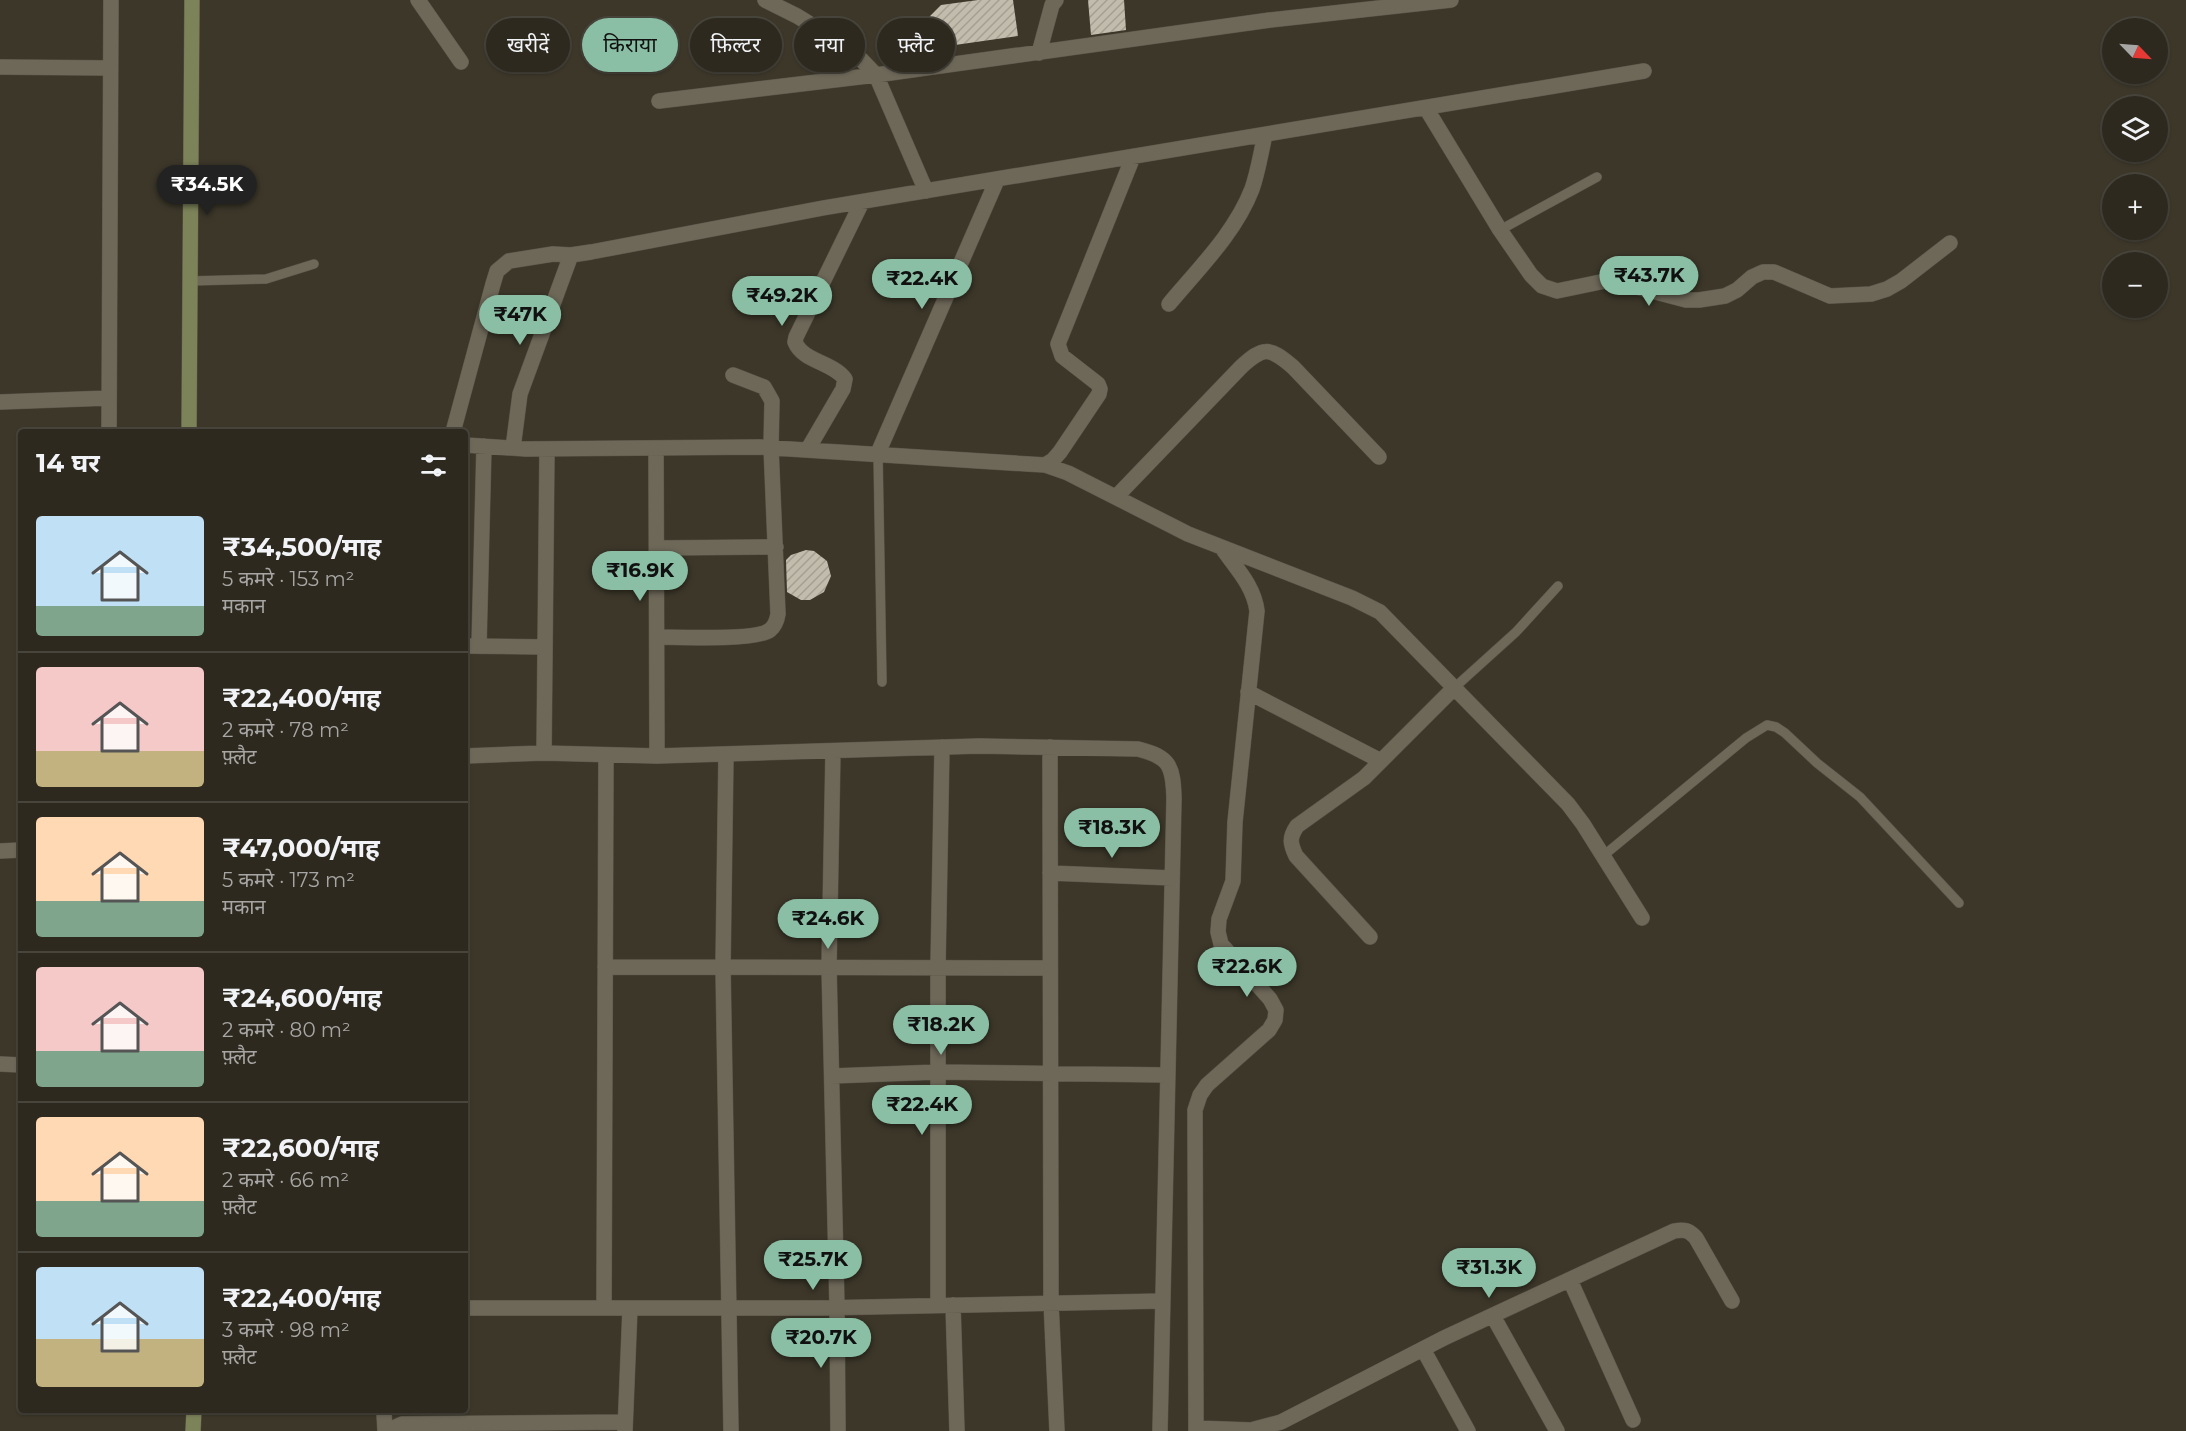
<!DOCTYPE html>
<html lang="hi">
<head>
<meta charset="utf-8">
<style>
  :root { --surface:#2d291f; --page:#353128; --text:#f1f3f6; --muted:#a7a6a4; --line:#48453d; --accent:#8abfa5 }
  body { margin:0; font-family:Montserrat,"Noto Sans Devanagari",sans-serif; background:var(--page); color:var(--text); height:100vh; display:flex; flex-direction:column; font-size:22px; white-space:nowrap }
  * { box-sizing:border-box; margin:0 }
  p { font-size:20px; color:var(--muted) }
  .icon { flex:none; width:33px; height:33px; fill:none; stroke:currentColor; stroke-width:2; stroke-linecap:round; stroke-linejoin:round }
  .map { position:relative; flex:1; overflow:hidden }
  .side { position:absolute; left:18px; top:429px; width:450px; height:984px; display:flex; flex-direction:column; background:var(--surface); border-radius:6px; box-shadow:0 2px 4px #0004,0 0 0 2px var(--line) }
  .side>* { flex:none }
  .guide { position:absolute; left:486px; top:18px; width:570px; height:54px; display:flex; gap:12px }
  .needle { width:39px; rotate:115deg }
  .buttons { position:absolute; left:2102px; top:18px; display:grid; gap:12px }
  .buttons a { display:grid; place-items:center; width:66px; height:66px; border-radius:50%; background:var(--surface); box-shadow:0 2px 4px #0004,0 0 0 2px var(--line); font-size:30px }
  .price { position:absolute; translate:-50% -51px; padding:0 14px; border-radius:21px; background:var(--accent); color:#111; font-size:20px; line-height:39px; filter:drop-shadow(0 2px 3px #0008) }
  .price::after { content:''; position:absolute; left:50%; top:36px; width:18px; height:14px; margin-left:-9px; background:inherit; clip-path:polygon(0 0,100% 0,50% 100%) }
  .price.selected { background:#222; color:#fff }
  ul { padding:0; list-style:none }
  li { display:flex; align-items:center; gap:18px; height:150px; padding:0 18px }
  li+li { border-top:2px solid var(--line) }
  li span { display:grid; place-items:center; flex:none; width:168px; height:120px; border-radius:6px; color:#555 }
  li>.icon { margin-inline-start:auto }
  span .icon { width:72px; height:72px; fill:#fffc; stroke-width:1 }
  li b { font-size:26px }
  h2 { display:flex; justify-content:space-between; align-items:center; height:72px; padding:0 18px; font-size:26px }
  .chip { padding:0 21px; border-radius:27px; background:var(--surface); box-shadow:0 2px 4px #0004,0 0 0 2px var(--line); font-size:21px; line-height:54px }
  .chip.selected { background:var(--accent); color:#111 }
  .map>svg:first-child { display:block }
  .building { fill:url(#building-hatch) }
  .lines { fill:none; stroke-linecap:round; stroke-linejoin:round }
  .lane-casing { stroke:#595448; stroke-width:10 }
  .street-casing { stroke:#595448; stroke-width:16 }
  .secondary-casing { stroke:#595448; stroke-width:16 }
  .lane { stroke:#6e6859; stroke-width:9 }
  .street { stroke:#6e6859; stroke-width:15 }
  .secondary { stroke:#7d8359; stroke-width:15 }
</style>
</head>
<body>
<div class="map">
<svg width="2186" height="1431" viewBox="0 0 2186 1431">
  <defs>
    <pattern id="building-hatch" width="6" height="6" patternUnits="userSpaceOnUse" patternTransform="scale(1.5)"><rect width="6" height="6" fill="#c2bcac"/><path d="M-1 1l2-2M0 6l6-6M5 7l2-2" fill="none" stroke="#a49f92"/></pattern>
  </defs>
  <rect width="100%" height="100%" fill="#3c3729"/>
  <!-- building -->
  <path class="building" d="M 978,0 L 1013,0 L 1018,36 L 892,54 L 941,5 Z
    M 1088,0 L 1124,0 L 1126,30 L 1091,35 Z
    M 806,550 L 814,551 L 827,561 L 831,576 L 824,592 L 810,600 L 801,600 L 787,592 L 786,560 L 791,555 Z"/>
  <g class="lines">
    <defs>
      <path id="lane" d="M 1500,230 L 1597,177
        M 190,281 L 266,279 L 314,264
        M 878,453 L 882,682
        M 1454,688 L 1516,632 L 1558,586
        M 1603,856 L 1746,738 L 1767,725 L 1776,727 L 1785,733 L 1817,763 L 1860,797 L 1959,903"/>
      <path id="street" d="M 418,0 L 461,62
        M 765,0 L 797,16 L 841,43 L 854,52 L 876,75 L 926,191
        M 1039,53 L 1052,5 L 1056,0
        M 0,67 L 110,68
        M 659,101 L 876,75 L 1270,20 L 1451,0
        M 1426,108 L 1500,230 L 1531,275 L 1542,286 L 1557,291 L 1610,280 L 1686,300 L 1699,300 L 1725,296 L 1737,290 L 1752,277 L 1763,272 L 1774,272 L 1830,296 L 1871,294 L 1887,289 L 1901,281 L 1950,243
        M 1169,304 C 1199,268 1235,233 1252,189 C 1258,172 1261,152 1265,135
        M 0,402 L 109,398
        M 109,432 L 111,0
        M 453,432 L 493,284 L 497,271 L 509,261 L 553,254 L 571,255 L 591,252 L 823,208 L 1644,71
        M 465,445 L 526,449 L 759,447 L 1028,464 L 1045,465 L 1068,473 L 1188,534 L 1352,598 L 1380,612 L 1568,804 L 1583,824 L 1642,918
        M 513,448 L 520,394 L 571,255
        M 656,448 L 657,756
        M 808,449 L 843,389 L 845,379 C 833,362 803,362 795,342 L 796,337 L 862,202
        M 878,453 L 997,180
        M 1045,465 L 1053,460 L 1060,452 L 1099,394 L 1100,389 L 1098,384 L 1062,356 L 1058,344 L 1133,157
        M 1116,497 L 1241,367 C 1263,347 1269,346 1293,367 L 1379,457
        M 657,548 L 776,547
        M 657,637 C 678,637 756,641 770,630 C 775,626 777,620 778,614 L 771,447 L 772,401 L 764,387 L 733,375
        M 465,646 L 545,647
        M 479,646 L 484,446
        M 1248,692 L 1381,761
        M 1050,747 L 1051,1302 L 1057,1431
        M 833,751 L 829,967 L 837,1307 L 838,1431
        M 544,753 L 547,449
        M 726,754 L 723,967 L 731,1431
        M 465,756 L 544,753 L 657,756 L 979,746 L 1138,749 C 1170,757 1173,766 1174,798 L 1160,1431
        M 0,851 L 21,850
        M 1050,873 L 1172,878
        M 1370,937 L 1296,856 C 1290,843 1289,838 1297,826 L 1364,778 L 1454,688
        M 605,967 L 1050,968
        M 0,1064 L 21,1065
        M 832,1076 L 938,1072 L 1167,1075
        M 1570,1280 L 1633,1420
        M 938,1305 L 938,967 L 942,747
        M 953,1305 L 957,1431
        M 465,1308 L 819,1308 L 1162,1301
        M 604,1308 L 606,755
        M 1493,1316 L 1557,1431
        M 1423,1349 L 1468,1431
        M 384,1413 L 385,1431
        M 1196,1428 L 1251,1430 L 1281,1422 L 1444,1338 L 1674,1231 C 1684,1229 1689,1230 1696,1238 L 1732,1301
        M 390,1431 L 391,1429 L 402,1424 L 625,1422
        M 625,1431 L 630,1308
        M 1196,1431 L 1195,1110 L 1200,1095 L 1207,1085 L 1269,1030 L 1275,1020 L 1276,1010 L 1270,999 L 1221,944 L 1218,932 L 1219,919 L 1233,881 L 1235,822 L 1257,611 C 1254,586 1236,568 1222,548"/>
      <path id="secondary" d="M 189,432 L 192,0
        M 193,1431 L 194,1410"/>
    </defs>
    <!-- lane casing -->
    <use href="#lane" class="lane-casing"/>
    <!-- street casing -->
    <use href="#street" class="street-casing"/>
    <!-- secondary casing -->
    <use href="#secondary" class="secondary-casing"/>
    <!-- lane -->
    <use href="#lane" class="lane"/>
    <!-- street -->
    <use href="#street" class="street"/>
    <!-- secondary -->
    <use href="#secondary" class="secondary"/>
  </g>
</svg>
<div class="buttons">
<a><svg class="needle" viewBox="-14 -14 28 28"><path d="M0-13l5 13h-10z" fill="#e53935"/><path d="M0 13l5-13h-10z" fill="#a7a6a4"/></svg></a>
<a><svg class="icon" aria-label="layers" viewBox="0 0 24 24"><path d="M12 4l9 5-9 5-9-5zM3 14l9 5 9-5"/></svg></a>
<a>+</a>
<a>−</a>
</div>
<b class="price selected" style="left:207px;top:216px">₹34.5K</b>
<b class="price" style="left:1649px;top:307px">₹43.7K</b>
<b class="price" style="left:922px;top:310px">₹22.4K</b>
<b class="price" style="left:782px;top:327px">₹49.2K</b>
<b class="price" style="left:520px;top:346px">₹47K</b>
<b class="price" style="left:640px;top:602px">₹16.9K</b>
<b class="price" style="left:1112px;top:859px">₹18.3K</b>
<b class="price" style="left:828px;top:950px">₹24.6K</b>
<b class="price" style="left:1247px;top:998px">₹22.6K</b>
<b class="price" style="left:941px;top:1056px">₹18.2K</b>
<b class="price" style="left:922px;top:1136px">₹22.4K</b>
<b class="price" style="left:813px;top:1291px">₹25.7K</b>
<b class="price" style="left:1489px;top:1299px">₹31.3K</b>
<b class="price" style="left:821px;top:1369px">₹20.7K</b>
<div class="guide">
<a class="chip">खरीदें</a>
<a class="chip selected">किराया</a>
<a class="chip">फ़िल्टर</a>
<a class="chip">नया</a>
<a class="chip">फ़्लैट</a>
</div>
<section class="side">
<h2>14 घर<svg class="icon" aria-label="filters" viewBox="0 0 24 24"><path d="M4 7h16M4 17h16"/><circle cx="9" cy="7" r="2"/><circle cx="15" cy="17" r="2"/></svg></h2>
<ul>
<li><span style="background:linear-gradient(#bfe0f5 75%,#7fa58c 0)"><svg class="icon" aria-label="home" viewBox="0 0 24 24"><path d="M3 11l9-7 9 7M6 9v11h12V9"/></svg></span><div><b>₹34,500/माह</b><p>5 कमरे · 153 m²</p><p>मकान</p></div></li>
<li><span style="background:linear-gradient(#f6c9c9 70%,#c2b280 0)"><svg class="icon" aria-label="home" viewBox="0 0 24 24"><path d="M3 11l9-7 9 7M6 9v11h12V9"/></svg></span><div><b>₹22,400/माह</b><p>2 कमरे · 78 m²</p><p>फ़्लैट</p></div></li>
<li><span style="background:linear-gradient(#ffd9b3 70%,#7fa58c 0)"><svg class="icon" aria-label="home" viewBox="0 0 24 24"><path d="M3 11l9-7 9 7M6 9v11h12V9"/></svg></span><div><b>₹47,000/माह</b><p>5 कमरे · 173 m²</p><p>मकान</p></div></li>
<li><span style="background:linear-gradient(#f6c9c9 70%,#7fa58c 0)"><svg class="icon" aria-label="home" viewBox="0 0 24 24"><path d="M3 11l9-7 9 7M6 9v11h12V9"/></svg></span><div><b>₹24,600/माह</b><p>2 कमरे · 80 m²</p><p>फ़्लैट</p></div></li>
<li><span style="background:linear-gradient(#ffd9b3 70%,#7fa58c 0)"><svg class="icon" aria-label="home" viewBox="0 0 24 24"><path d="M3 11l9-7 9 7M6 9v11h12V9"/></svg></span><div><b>₹22,600/माह</b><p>2 कमरे · 66 m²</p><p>फ़्लैट</p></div></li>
<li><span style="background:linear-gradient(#bfe0f5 60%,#c2b280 0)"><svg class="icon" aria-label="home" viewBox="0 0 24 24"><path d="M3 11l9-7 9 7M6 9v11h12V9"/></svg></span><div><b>₹22,400/माह</b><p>3 कमरे · 98 m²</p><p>फ़्लैट</p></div></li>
</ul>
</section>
</div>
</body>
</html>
